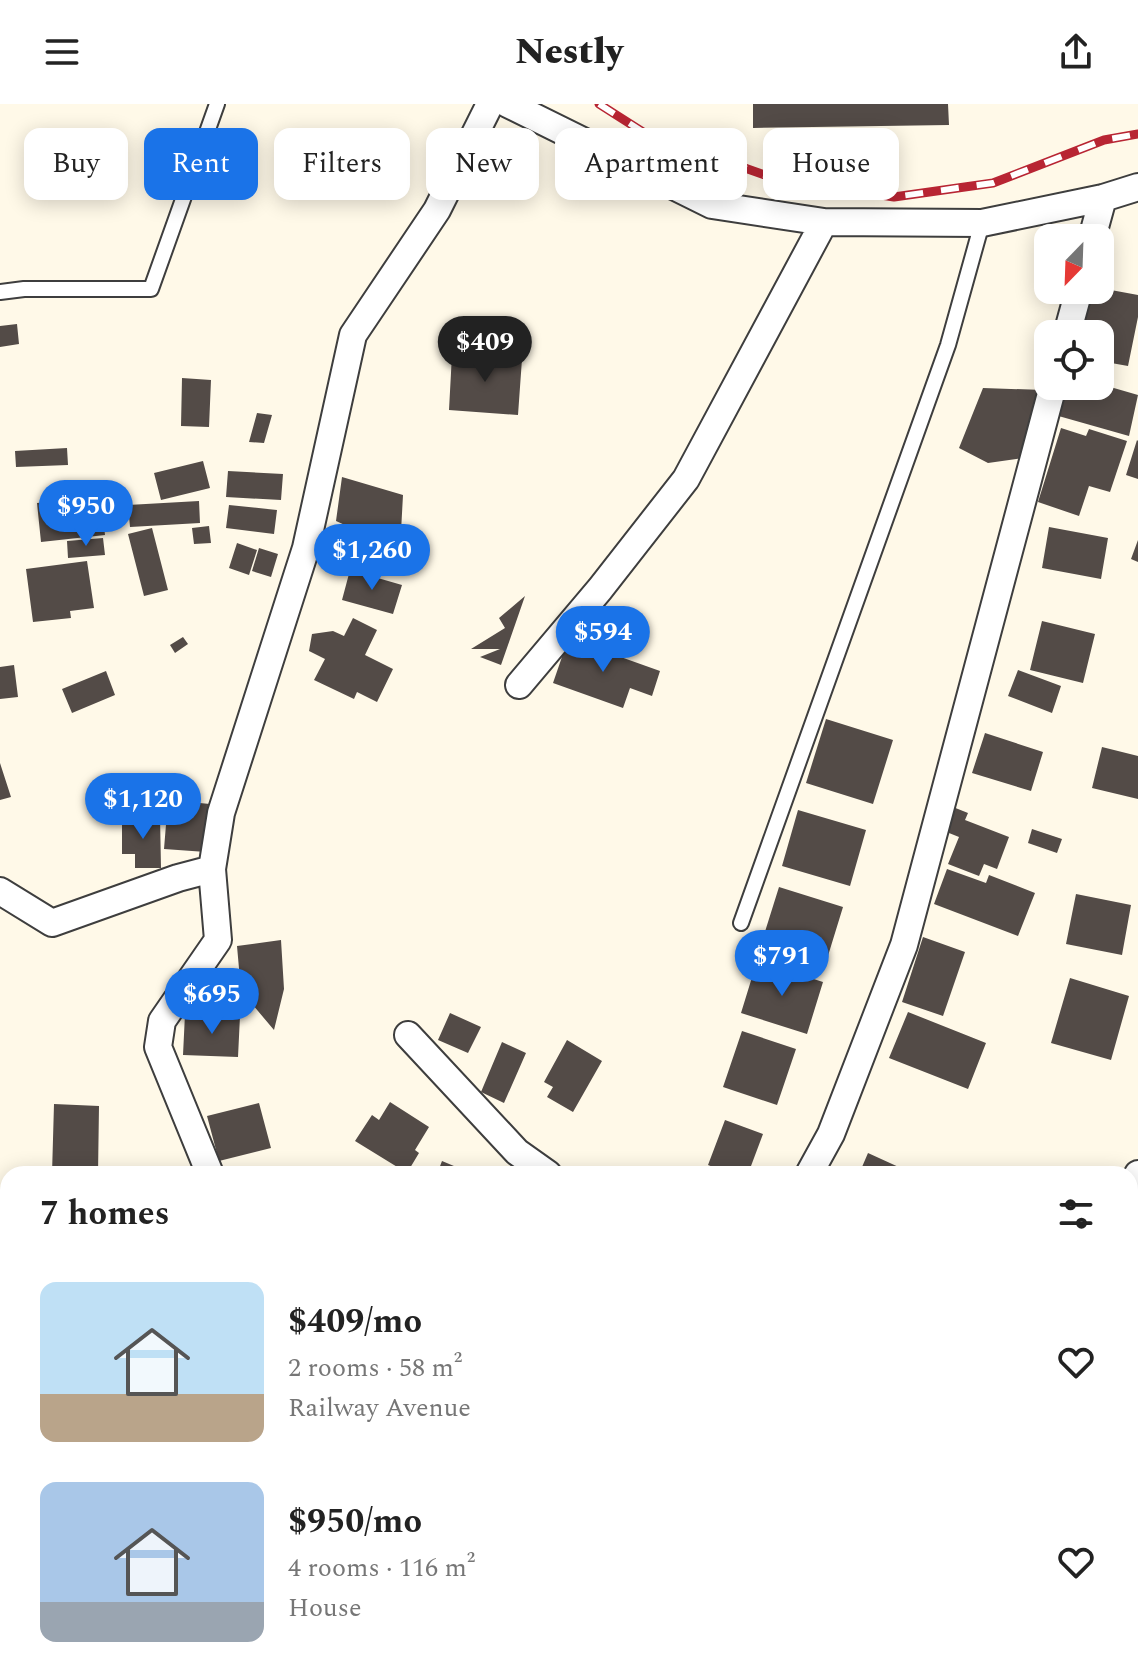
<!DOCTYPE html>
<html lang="en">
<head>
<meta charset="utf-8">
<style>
  :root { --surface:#fff; --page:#f6f6f6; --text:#222; --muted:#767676; --accent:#1a73e8 }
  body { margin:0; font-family:Spectral,serif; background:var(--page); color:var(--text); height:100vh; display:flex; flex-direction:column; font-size:30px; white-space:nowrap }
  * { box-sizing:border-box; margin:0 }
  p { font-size:26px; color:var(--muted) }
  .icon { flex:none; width:44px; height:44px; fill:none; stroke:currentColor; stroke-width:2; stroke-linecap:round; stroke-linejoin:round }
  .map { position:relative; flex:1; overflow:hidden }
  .details { position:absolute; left:0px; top:1062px; width:1138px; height:514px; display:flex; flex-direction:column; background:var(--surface); border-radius:24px 24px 0 0; box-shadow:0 4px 20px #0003 }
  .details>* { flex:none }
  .top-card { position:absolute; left:24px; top:24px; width:1090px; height:72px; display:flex; gap:16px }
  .needle { width:52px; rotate:203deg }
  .tools { position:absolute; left:1034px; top:120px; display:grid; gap:16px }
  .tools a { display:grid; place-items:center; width:80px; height:80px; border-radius:16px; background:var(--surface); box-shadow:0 4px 20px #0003; font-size:40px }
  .price { position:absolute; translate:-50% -68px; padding:0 18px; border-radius:28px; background:var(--accent); color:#fff; font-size:26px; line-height:52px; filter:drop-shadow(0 2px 4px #0008) }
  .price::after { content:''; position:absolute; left:50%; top:48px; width:24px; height:18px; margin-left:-12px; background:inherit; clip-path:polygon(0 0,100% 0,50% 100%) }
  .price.on { background:#222; color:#fff }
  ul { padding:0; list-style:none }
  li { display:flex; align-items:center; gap:24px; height:200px; padding:0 40px }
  li span { display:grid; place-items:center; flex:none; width:224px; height:160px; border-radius:16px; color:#555 }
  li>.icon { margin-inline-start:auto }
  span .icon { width:96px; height:96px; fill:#fffc; stroke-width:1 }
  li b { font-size:34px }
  h2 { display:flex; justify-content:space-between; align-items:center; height:96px; padding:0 40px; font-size:34px }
  .chip { padding:0 28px; border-radius:16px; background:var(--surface); box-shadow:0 4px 20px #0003; font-size:28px; line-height:72px }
  .chip.on { background:var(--accent); color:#fff }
  header { display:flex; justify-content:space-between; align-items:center; height:104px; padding:0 40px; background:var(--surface); font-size:36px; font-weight:800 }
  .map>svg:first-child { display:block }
  .building { fill:#534b47 }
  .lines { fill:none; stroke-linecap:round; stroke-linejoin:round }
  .lane-casing { stroke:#3e3e3e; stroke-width:18 }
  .street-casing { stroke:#3e3e3e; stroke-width:30 }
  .secondary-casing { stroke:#2d2d2d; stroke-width:42 }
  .lane { stroke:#fff; stroke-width:14 }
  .street { stroke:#fff; stroke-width:26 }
  .secondary { stroke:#fef0a4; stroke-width:38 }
  .rail-casing { stroke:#b82533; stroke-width:9 }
  .rail { stroke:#fff; stroke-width:6; stroke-dasharray:18; stroke-linecap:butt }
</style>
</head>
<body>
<header><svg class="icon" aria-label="menu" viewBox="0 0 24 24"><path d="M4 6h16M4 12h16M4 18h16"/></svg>Nestly<svg class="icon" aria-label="share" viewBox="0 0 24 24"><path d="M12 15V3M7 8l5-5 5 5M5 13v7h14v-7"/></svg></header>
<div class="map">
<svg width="1138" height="1575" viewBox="0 0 1138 1575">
  <rect width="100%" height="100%" fill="#fff9e8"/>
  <!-- building -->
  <path class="building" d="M 753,0 L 948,0 L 949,21 L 753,24 Z
    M 1100,184 L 1138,191 L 1138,213 L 1128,262 L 1100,257 L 1100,230 L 1077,230 L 1086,186 L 1100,186 Z
    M 17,220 L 19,240 L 0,243 L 0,222 Z
    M 452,250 L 522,255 L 518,311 L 449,306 Z
    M 182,274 L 211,276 L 209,323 L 181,322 Z
    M 1100,280 L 1138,291 L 1129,332 L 1055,311 L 1064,282 Z
    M 983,284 L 1044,286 L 1024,354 L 988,359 L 959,344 Z
    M 257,309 L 272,311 L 264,339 L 249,338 Z
    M 1061,324 L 1086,332 L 1089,325 L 1127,337 L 1110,388 L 1089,382 L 1079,412 L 1038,398 Z
    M 1137,336 L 1138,337 L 1138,375 L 1126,371 Z
    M 67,344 L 68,361 L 16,363 L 15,347 Z
    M 203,357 L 210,384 L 161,396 L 154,369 Z
    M 228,367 L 283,370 L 281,396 L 226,393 Z
    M 342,373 L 403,391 L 400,446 L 336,417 Z
    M 101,392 L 105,431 L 41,438 L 37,399 Z
    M 199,397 L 200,419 L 130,423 L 128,401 Z
    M 229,401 L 277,406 L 274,430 L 226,424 Z
    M 209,422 L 211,439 L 194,440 L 192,424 Z
    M 1049,423 L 1108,434 L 1101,475 L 1042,464 Z
    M 152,424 L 168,486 L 144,492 L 128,430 Z
    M 103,434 L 105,451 L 68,454 L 67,437 Z
    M 1138,436 L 1138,458 L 1131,455 Z
    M 237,439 L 257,446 L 249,471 L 229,464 Z
    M 259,444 L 278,450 L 271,473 L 252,467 Z
    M 87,457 L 94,504 L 70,507 L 71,514 L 33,518 L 26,465 Z
    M 350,466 L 402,481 L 393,510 L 342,496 Z
    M 525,492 L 501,561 L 480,553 L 500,545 L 471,545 L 505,524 L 499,514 Z
    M 353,514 L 377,526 L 365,551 L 393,565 L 377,598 L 357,588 L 354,595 L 314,576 L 325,555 L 309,547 L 312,530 L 333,527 L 344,532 Z
    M 1042,517 L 1095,530 L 1083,579 L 1030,566 Z
    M 183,533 L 188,540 L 175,549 L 170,541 Z
    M 573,536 L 660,567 L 652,592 L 630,584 L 623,604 L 553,579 L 564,547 Z
    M 14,561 L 18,593 L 0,595 L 0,563 Z
    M 1018,566 L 1061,582 L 1052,609 L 1008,592 Z
    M 106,567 L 115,591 L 72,609 L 62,585 Z
    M 826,615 L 893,636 L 873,700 L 806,679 Z
    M 985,629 L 1043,648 L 1031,687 L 972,669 Z
    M 1102,643 L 1138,652 L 1138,695 L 1092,684 Z
    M 0,659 L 11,693 L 0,696 Z
    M 168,696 L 210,700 L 206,748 L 164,745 Z
    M 953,703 L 968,709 L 965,716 L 1009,733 L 997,765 L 984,760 L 979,772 L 948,760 L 959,733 L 944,727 Z
    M 798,706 L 866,726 L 850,782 L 782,762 Z
    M 134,712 L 160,712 L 161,764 L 135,764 L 135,750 L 122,750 L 122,720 L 134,720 Z
    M 1032,725 L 1062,735 L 1057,749 L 1028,739 Z
    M 947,765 L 986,779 L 989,771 L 1035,789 L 1018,832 L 934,800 Z
    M 779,783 L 843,803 L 827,855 L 763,834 Z
    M 1076,790 L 1131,801 L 1122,851 L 1066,840 Z
    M 923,833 L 965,848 L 943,912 L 902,898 Z
    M 281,836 L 284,885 L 274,926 L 241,887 L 237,842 Z
    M 757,857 L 823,878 L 807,930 L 741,909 Z
    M 1070,874 L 1129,892 L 1111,956 L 1051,939 Z
    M 908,908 L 986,939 L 968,985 L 889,954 Z
    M 450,909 L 481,923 L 468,949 L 438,936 Z
    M 185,910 L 240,912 L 238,953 L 183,951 Z
    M 742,927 L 796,945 L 777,1001 L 723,983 Z
    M 567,936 L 602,957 L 573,1008 L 547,993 L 553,983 L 544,978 Z
    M 502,938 L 526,949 L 504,999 L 481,988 Z
    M 390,998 L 429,1023 L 415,1046 L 419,1049 L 407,1069 L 355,1037 L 372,1011 L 379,1016 Z
    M 259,999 L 271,1044 L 219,1057 L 207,1012 Z
    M 54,1000 L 99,1002 L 98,1070 L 52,1070 Z
    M 725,1016 L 763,1030 L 748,1070 L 730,1070 L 708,1061 Z
    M 868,1049 L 914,1070 L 859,1070 Z
    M 442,1057 L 473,1070 L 437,1070 Z
    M 0,1558 L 8,1561 L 8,1568 L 28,1568 L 47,1575 L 0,1575 Z
    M 639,1568 L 673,1568 L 679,1575 L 645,1575 Z"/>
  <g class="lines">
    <defs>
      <path id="lane" d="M 0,188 L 24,185 L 151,185 L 217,0
        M 741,819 L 948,241 L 982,119"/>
      <path id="street" d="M 508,0 L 712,101 L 824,118 L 982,119 L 1103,94 L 1138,83
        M 1092,134 L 1103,94
        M 1067,230 L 1079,186
        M 519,581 L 600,485 L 686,375 L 824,118
        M 0,787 L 52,819 L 178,774 L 212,765
        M 408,931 L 517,1048 L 548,1070
        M 210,1070 L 158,943 L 162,917 L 218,836 L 212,765 L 221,709 L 306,444 L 353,231 L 437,106 L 490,0
        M 809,1070 L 831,1030 L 904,841 L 1053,282
        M 1130,1103 L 1138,1070
        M 0,1229 L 8,1228
        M 1130,1271 L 1138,1278
        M 150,1568 L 152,1575"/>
      <path id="secondary" d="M 1130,1499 L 1138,1489
        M 1069,1575 L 1076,1568"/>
    </defs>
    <!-- lane casing -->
    <use href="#lane" class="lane-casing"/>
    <!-- street casing -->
    <use href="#street" class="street-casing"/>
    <!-- secondary casing -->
    <use href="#secondary" class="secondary-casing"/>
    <!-- lane -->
    <use href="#lane" class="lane"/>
    <!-- street -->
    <use href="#street" class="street"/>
    <!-- secondary -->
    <use href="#secondary" class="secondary"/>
    <defs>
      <path id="rail" d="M 599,0 L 643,28 L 776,75 L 894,93 L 993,79 L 1104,36 L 1138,30"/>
    </defs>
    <!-- rail casing -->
    <use href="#rail" class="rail-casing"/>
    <!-- rail -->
    <use href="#rail" class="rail"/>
  </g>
</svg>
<div class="tools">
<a><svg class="needle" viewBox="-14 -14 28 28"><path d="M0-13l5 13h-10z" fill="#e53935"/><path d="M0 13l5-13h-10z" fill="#767676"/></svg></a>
<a><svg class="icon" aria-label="locate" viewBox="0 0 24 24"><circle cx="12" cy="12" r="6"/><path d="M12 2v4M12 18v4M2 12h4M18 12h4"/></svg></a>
</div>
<b class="price on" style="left:485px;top:280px">$409</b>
<b class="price" style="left:86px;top:444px">$950</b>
<b class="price" style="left:372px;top:488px">$1,260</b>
<b class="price" style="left:603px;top:570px">$594</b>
<b class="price" style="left:143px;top:737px">$1,120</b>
<b class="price" style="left:782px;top:894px">$791</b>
<b class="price" style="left:212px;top:932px">$695</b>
<div class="top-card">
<a class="chip">Buy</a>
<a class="chip on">Rent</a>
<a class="chip">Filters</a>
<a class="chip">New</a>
<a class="chip">Apartment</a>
<a class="chip">House</a>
</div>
<section class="details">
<h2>7 homes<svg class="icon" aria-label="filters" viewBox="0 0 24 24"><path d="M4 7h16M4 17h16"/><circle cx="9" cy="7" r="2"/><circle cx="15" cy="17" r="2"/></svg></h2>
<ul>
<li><span style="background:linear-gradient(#bfe0f5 70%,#b9a48a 0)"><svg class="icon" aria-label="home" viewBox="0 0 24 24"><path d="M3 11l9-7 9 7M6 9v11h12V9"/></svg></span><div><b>$409/mo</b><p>2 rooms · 58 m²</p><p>Railway Avenue</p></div><svg class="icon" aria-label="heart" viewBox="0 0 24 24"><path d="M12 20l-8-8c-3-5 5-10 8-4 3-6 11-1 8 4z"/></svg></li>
<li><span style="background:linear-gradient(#a9c7e8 75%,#9aa5b1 0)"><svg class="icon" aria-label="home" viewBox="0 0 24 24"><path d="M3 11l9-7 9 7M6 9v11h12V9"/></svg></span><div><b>$950/mo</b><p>4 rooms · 116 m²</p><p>House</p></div><svg class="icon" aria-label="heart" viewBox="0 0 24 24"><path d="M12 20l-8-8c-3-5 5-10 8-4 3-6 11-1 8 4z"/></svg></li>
</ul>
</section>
</div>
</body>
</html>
